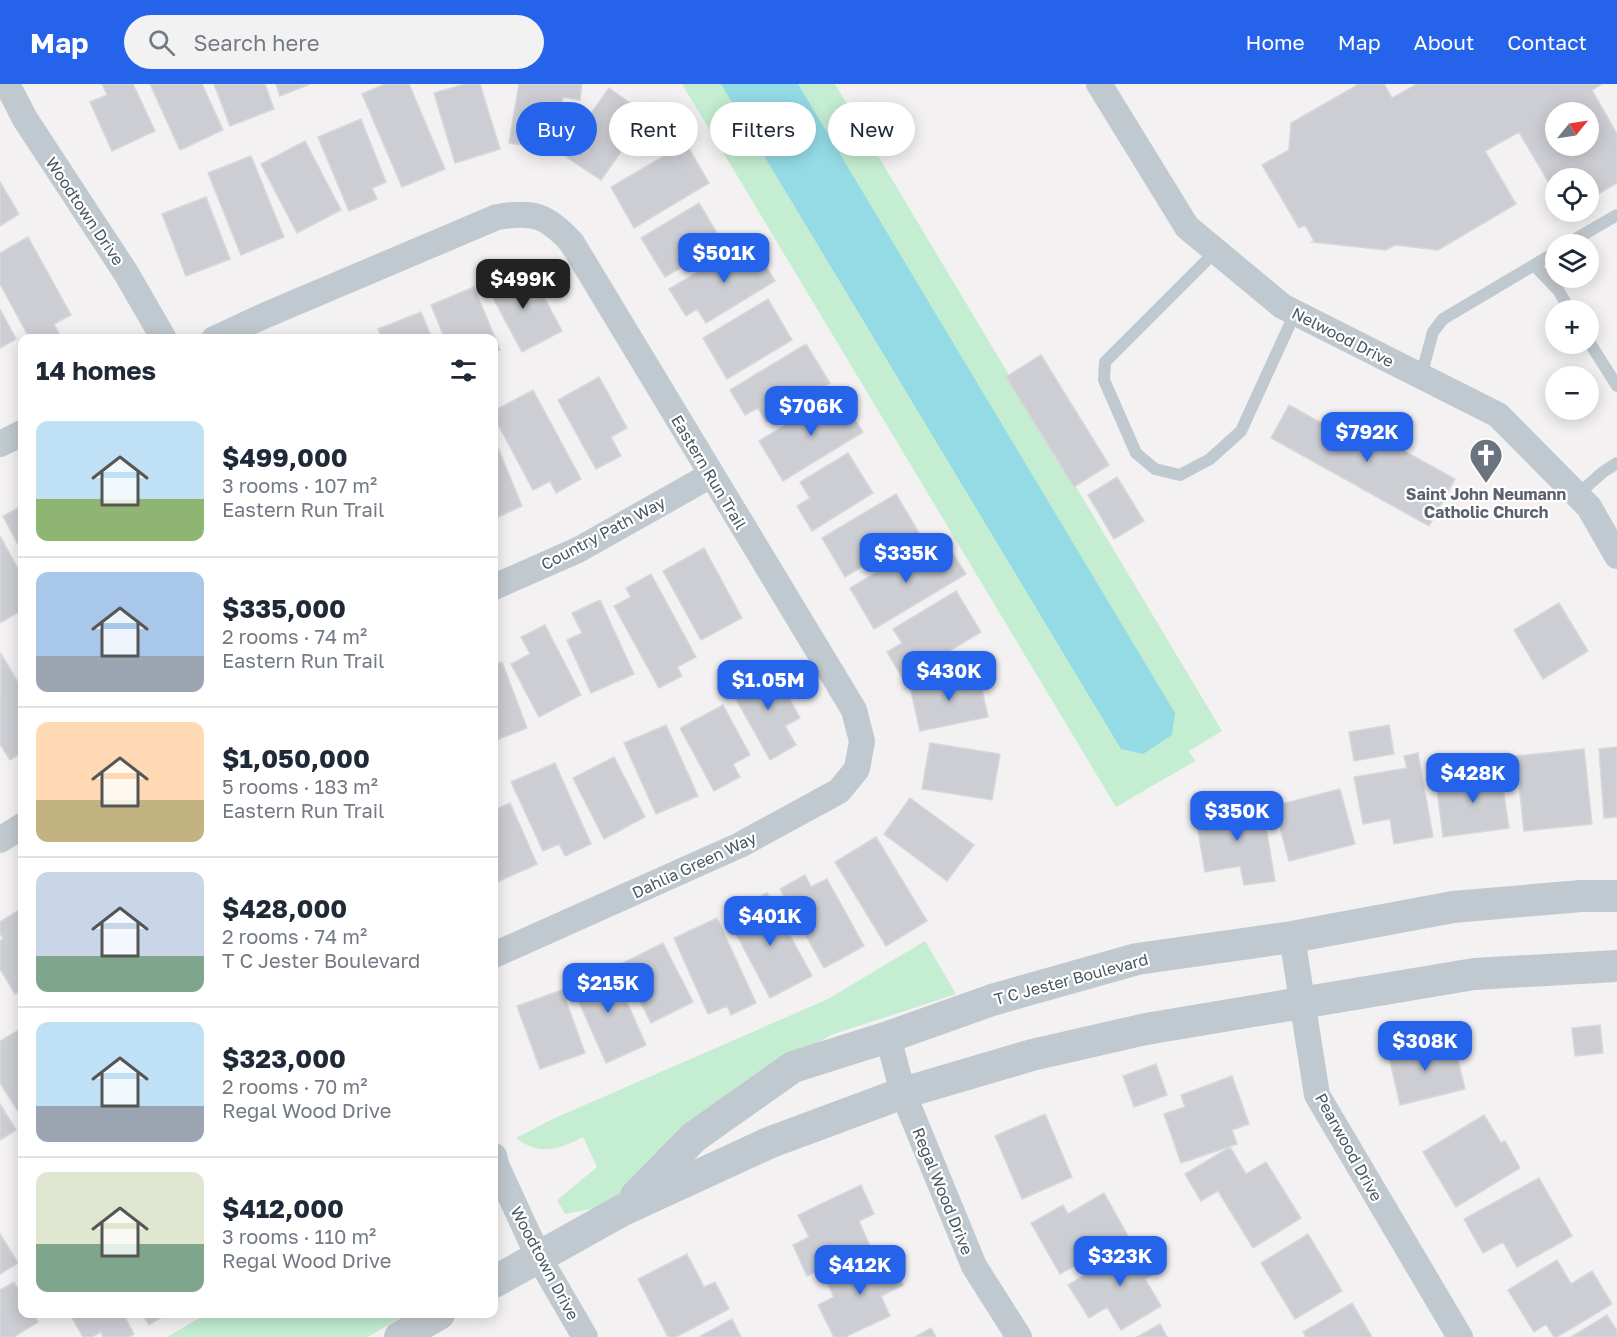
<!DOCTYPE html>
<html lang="en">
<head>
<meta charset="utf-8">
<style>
  :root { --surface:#fff; --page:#f2f2f3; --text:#1f2937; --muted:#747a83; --line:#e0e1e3; --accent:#2563eb }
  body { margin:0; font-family:"Golos Text",sans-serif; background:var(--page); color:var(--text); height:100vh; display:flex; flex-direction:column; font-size:22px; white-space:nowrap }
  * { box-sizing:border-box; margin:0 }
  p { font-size:20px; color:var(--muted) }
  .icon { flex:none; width:33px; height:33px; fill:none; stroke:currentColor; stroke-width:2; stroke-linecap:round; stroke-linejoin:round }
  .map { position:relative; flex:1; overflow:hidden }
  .drawer { position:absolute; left:18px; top:250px; width:480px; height:984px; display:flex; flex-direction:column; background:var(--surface); border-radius:12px; box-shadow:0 3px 15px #0003 }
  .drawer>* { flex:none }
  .hud { position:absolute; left:516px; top:18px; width:570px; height:54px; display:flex; gap:12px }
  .needle { width:39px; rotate:60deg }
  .fabs { position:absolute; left:1545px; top:18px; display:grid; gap:12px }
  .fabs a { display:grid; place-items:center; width:54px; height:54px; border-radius:50%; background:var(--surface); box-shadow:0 3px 15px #0003; font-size:30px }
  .price { position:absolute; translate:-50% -51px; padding:0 14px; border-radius:12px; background:var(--accent); color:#fff; font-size:20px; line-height:39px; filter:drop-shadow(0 2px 3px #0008) }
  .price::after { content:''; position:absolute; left:50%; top:36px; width:18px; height:14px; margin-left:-9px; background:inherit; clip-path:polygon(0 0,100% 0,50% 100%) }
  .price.selected { background:#222; color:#fff }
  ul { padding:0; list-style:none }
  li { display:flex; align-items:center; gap:18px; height:150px; padding:0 18px }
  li+li { border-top:2px solid var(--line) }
  li span { display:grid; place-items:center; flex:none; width:168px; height:120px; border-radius:12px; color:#555 }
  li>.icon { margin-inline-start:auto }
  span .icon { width:72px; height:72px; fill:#fffc; stroke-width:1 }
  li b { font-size:26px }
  h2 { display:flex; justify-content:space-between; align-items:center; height:72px; padding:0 18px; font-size:26px }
  .pill { padding:0 21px; border-radius:27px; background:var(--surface); box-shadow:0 3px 15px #0003; font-size:21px; line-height:54px }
  .pill.selected { background:var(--accent); color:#fff }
  header { display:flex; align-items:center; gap:36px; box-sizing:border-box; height:84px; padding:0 30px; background:var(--accent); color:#fff }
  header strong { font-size:28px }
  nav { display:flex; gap:33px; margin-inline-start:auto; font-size:21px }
  .search { width:420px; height:54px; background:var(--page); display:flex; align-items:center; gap:15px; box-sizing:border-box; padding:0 21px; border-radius:33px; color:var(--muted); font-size:22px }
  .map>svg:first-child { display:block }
  .green { fill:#c4edd1 }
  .water { fill:#94dbe6 }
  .building { fill:#ccced3; stroke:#d6d8dc; stroke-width:1.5; fill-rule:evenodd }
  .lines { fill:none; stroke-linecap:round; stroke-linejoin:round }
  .service { stroke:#c0c9cf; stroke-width:12 }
  .minor { stroke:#c0c9cf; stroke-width:26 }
  .tertiary { stroke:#c0c9cf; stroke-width:32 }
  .labels { text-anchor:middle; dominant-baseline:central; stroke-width:4.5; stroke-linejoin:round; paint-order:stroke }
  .street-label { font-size:16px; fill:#4a565e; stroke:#fff }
  .worship-label { font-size:16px; font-weight:bold; fill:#5b616d; stroke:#fff }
</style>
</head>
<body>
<header>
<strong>Map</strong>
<div class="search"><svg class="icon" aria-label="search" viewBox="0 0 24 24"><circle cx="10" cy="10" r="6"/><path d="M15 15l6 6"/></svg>Search here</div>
<nav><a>Home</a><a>Map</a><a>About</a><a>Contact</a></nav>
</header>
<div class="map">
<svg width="1617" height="1253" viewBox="0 0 1617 1253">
  <rect width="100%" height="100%" fill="#f3f1f2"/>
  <!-- green -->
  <path class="green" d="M 682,0 L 835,0 L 1222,647 L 1189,667 L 1195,677 L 1116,723 Z
    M 925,857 L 956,910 L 831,951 L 784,978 L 616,1113 L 600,1123 L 565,1130 L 557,1116 L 597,1083 L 583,1053 C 558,1066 540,1072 516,1054 L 555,1034 L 828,915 Z
    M 206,1230 L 406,1230 L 368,1253 L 167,1253 Z"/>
  <!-- water -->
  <path class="water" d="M 721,0 L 798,0 L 1175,629 L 1172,651 L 1143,670 L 1121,665 Z"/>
  <!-- building -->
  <path class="building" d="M 102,0 L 133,0 L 155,47 L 112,67 L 90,18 L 107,11 Z
    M 150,0 L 202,0 L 223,46 L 180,66 Z
    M 214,0 L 265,0 L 274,25 L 230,42 Z
    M 276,0 L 310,0 L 280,12 Z
    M 385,0 L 409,0 L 445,85 L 402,103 L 362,10 Z
    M 465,0 L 480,0 L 500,65 L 455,79 L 434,9 Z
    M 519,0 L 582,0 L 580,16 L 563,13 L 555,67 L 509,59 Z
    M 1359,0 L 1384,0 L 1392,14 L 1417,0 L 1602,0 L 1592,6 L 1617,50 L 1617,99 L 1588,116 L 1588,94 L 1556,94 L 1556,111 L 1519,48 L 1485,67 L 1516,120 L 1438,166 L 1395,161 L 1386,166 L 1312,158 L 1314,157 L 1305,141 L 1299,144 L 1262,81 L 1289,66 L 1291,39 ZM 1556,28 L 1588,28 L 1588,62 L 1556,62 Z
    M 609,4 L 647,31 L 601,96 L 562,70 Z
    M 361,35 L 386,98 L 372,104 L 377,115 L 349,127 L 318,53 Z
    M 305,57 L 341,126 L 297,149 L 261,80 Z
    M 686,59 L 709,99 L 634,144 L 611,103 Z
    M 251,72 L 284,153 L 241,171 L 208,89 Z
    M 0,98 L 19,130 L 0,142 Z
    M 206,113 L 230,175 L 186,192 L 162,130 Z
    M 699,119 L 723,159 L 665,193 L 641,154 Z
    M 28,153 L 71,231 L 54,240 L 60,251 L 54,255 L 30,255 L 0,200 L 0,169 Z
    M 751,157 L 775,197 L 706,239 L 697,225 L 686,232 L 669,205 Z
    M 510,183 L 523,205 L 536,198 L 562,247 L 522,268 L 484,197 Z
    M 474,203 L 500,266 L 494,268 L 494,255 L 445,255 L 431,221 Z
    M 768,215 L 792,256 L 727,295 L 703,254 Z
    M 0,225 L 16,255 L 0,264 Z
    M 421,228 L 432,255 L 382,255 L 378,245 Z
    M 806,260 L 830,299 L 766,338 L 758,324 L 745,331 L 730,306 Z
    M 1041,271 L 1109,381 L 1074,403 L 1006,293 Z
    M 599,293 L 627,344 L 611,353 L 621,372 L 596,385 L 558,316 Z
    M 533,306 L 581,395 L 556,409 L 550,397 L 533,406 L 494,333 L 494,327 Z
    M 838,309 L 863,348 L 783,397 L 759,357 Z
    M 1289,321 L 1332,345 L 1339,331 L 1455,395 L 1429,442 L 1271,354 Z
    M 494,354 L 522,422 L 494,435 Z
    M 848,369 L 873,409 L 812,447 L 797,422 L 810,414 L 800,398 Z
    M 1117,393 L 1144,437 L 1114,455 L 1088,411 Z
    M 896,410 L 919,449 L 845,493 L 822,454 Z
    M 22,422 L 22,468 L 3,432 Z
    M 0,452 L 22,492 L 22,526 L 0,539 Z
    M 929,457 L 940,476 L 952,468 L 966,490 L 874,545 L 850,504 Z
    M 704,464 L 742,534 L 701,556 L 663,487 Z
    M 651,490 L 696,573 L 677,583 L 682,592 L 659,604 L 614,522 L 631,513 L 626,504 Z
    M 956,507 L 981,548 L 903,595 L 887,568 L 902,559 L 893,545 Z
    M 600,516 L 634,590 L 591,609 L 567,556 L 582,549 L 572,529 Z
    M 1559,519 L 1588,567 L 1543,595 L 1514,546 Z
    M 545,541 L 581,611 L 539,633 L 511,580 L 530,570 L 521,553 Z
    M 1,570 L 22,605 L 22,668 L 10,676 L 0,660 Z
    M 502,578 L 527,644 L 494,657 L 494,581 Z
    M 772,583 L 800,634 L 785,642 L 796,661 L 770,676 L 731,606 Z
    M 978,588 L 988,633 L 920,647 L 910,603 Z
    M 723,621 L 750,671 L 733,680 L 740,693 L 714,707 L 680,644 Z
    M 666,641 L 698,712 L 656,730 L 624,659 Z
    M 1389,641 L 1394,670 L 1354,677 L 1349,648 Z
    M 930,659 L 1000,670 L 992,716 L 922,705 Z
    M 1617,663 L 1617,733 L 1604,734 L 1599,665 Z
    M 1584,665 L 1592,740 L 1524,747 L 1516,672 Z
    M 1418,669 L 1433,753 L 1394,760 L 1390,735 L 1363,740 L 1354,693 L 1407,684 L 1404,672 Z
    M 614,673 L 645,733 L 604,755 L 573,694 Z
    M 555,679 L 591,760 L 565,772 L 559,760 L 543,767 L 511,698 Z
    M 1500,683 L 1509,744 L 1443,753 L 1436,697 L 1474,693 L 1474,687 Z
    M 1340,705 L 1355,760 L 1289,777 L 1274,722 Z
    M 910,714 L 974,761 L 947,797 L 884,750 Z
    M 510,719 L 537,780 L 495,799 L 494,726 Z
    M 1262,719 L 1275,797 L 1244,801 L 1240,782 L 1205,788 L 1195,729 Z
    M 876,753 L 927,837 L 886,862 L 835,778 Z
    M 805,791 L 811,803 L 827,795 L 864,862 L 824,884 L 780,805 Z
    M 767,809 L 812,892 L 770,914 L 731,840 L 749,830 L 745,821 Z
    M 19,826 L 22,831 L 22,906 L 15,910 L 0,885 L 0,857 L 3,855 L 0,849 L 0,838 Z
    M 717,834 L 756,919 L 731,931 L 727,922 L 708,930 L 674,854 Z
    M 663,859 L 693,918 L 651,939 L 621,880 Z
    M 611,882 L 646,961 L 606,979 L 571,900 Z
    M 562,906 L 585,969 L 540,985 L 517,922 Z
    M 1600,941 L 1603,969 L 1575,972 L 1572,944 Z
    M 22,944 L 22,1022 L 17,1026 L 0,999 L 0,957 Z
    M 1413,958 L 1415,969 L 1454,960 L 1465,1005 L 1400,1021 L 1387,964 Z
    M 1156,980 L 1167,1011 L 1134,1023 L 1123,992 Z
    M 1232,992 L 1249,1040 L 1232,1046 L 1237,1060 L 1181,1079 L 1164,1030 L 1185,1023 L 1181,1011 Z
    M 0,1020 L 16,1046 L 0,1056 Z
    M 1045,1030 L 1072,1093 L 1022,1115 L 995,1052 Z
    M 1484,1031 L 1501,1059 L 1505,1057 L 1520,1084 L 1456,1123 L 1423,1068 Z
    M 1230,1063 L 1246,1090 L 1266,1078 L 1301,1134 L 1253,1164 L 1218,1107 L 1201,1117 L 1185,1090 Z
    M 1539,1094 L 1572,1152 L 1517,1183 L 1503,1158 L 1483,1169 L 1464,1135 Z
    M 861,1101 L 874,1130 L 859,1137 L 870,1162 L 807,1192 L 793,1161 L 809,1153 L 798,1131 Z
    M 1104,1109 L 1128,1152 L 1060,1190 L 1031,1139 L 1063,1121 L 1068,1130 Z
    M 0,1150 L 18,1179 L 0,1190 Z
    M 1308,1150 L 1342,1207 L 1295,1235 L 1261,1179 Z
    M 1141,1157 L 1159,1187 L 1145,1195 L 1161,1222 L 1121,1246 L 1107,1223 L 1089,1234 L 1068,1201 Z
    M 887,1167 L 903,1201 L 881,1212 L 890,1232 L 845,1253 L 834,1253 L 818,1221 L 834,1213 L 826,1196 Z
    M 687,1170 L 704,1203 L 715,1198 L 729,1225 L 676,1253 L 668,1253 L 638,1195 Z
    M 1557,1176 L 1571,1200 L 1592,1187 L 1612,1220 L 1557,1253 L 1554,1253 L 1546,1240 L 1534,1248 L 1508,1206 Z
    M 14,1198 L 22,1212 L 22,1230 L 33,1230 L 38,1238 L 14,1253 L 0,1253 L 0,1206 Z
    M 1352,1219 L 1372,1253 L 1306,1253 L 1303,1248 Z
    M 70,1230 L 123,1230 L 134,1250 L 129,1253 L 103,1253 L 101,1248 L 92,1253 L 83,1253 Z
    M 142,1230 L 167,1230 L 149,1241 Z
    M 1607,1231 L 1617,1247 L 1617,1253 L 1571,1253 Z
    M 732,1235 L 741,1253 L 699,1253 Z
    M 1160,1240 L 1167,1253 L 1137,1253 Z
    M 931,1244 L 936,1253 L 915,1253 Z"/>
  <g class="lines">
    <!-- service -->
    <path class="service" d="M 1567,160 L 1617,131
      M 1216,167 L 1105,278 L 1104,296 L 1136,369 L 1155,385 L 1180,391 L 1210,375 L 1241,347 L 1295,229
      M 1534,181 L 1558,206 L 1570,226
      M 1588,256 L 1617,302
      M 1421,292 L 1433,248 L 1443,235 L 1556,168
      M 1577,411 L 1603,388 L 1617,379"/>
    <!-- minor -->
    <path class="minor" d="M 7,0 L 25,35 L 126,189 L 164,255
      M 1099,0 L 1187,143 L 1282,222 L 1498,331 L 1589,423 L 1617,472
      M 214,255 L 266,231 L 497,133 C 533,127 547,131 572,159 L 854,626 L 862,657 L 857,685 L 839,707 L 740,761 L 494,871
      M 0,360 L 22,349
      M 494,503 L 578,466 L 711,391
      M 0,756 L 22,742
      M 1292,853 L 1317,1011 L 1460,1253
      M 888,953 L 903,1009 L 974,1182 L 1019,1253
      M 494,1072 L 497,1083 L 538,1172 L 585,1253"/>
    <!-- tertiary -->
    <path class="tertiary" d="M 636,1112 L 694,1053 L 793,983 L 888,953 L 992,916 L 1137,875 L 1292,853 L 1453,823 L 1581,812 L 1617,812
      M 494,1198 L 621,1127 L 771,1058 L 903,1009 L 1032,971 L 1146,945 L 1474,890 L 1617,882
      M 400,1253 L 439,1230"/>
  </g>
  <!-- icons -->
  <defs>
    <symbol id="church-pin" viewBox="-11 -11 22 30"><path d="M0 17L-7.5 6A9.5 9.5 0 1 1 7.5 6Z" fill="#6b7280" stroke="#fff"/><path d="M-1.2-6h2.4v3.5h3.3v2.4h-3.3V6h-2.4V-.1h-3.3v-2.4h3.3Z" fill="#fff"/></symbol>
  </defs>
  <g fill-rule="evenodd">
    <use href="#church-pin" x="1467" y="352" width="38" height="52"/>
  </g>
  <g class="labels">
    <!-- street labels -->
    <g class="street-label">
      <text transform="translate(85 127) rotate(56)">Woodtown Drive</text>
      <text transform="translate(1343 253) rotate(27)">Nelwood Drive</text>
      <text transform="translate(709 388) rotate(59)">Eastern Run Trail</text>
      <text transform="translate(603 449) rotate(-28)">Country Path Way</text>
      <text transform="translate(694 781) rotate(-25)">Dahlia Green Way</text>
      <text transform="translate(1071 895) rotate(-15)">T C Jester Boulevard</text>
      <text transform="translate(1349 1063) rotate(61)">Pearwood Drive</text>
      <text transform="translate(943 1107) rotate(68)">Regal Wood Drive</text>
      <text transform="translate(545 1179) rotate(62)">Woodtown Drive</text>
    </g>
    <!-- worship labels -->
    <g class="worship-label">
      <text x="1486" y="410">Saint John Neumann<tspan x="1486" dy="18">Catholic Church</tspan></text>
    </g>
  </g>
</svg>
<div class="fabs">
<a><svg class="needle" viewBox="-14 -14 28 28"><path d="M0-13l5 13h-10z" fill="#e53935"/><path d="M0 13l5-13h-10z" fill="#747a83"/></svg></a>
<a><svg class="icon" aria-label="locate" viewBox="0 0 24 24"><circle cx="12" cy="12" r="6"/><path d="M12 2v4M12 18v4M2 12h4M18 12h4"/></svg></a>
<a><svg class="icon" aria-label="layers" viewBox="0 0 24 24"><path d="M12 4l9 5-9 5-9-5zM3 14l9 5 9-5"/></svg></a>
<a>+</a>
<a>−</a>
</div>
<b class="price" style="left:724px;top:200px">$501K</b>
<b class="price selected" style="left:523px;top:226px">$499K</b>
<b class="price" style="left:811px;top:353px">$706K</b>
<b class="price" style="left:1367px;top:379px">$792K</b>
<b class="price" style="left:906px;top:500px">$335K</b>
<b class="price" style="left:949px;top:618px">$430K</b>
<b class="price" style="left:768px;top:627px">$1.05M</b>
<b class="price" style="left:1473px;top:720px">$428K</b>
<b class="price" style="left:1237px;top:758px">$350K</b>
<b class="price" style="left:770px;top:863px">$401K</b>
<b class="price" style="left:608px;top:930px">$215K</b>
<b class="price" style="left:1425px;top:988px">$308K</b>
<b class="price" style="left:1120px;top:1203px">$323K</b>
<b class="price" style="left:860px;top:1212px">$412K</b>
<div class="hud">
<a class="pill selected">Buy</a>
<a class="pill">Rent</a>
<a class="pill">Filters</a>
<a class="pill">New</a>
</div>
<section class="drawer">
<h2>14 homes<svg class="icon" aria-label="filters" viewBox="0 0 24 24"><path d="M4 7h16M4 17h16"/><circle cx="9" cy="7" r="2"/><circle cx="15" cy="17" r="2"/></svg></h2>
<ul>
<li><span style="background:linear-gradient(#bfe0f5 65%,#8fb573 0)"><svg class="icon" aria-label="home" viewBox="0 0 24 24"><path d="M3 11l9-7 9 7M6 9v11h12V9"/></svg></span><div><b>$499,000</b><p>3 rooms · 107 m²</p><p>Eastern Run Trail</p></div></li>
<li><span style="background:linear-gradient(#a9c7e8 70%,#9aa5b1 0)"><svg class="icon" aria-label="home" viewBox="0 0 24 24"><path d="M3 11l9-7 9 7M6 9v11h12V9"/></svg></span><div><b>$335,000</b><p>2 rooms · 74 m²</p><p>Eastern Run Trail</p></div></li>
<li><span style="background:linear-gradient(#ffd9b3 65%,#c2b280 0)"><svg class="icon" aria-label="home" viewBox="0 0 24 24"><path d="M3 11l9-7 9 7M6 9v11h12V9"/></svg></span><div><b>$1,050,000</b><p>5 rooms · 183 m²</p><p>Eastern Run Trail</p></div></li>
<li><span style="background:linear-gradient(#c9d6e8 70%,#7fa58c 0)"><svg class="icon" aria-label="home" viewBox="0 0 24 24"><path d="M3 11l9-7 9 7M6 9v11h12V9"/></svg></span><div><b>$428,000</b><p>2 rooms · 74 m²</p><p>T C Jester Boulevard</p></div></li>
<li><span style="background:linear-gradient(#bfe0f5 70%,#9aa5b1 0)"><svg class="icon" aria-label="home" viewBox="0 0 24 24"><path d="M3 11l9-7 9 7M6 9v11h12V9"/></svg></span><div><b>$323,000</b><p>2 rooms · 70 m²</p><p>Regal Wood Drive</p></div></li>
<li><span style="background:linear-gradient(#dfe7d0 60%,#7fa58c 0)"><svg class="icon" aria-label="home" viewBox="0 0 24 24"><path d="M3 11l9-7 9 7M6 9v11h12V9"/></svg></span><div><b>$412,000</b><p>3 rooms · 110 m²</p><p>Regal Wood Drive</p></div></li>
</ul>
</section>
</div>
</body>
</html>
